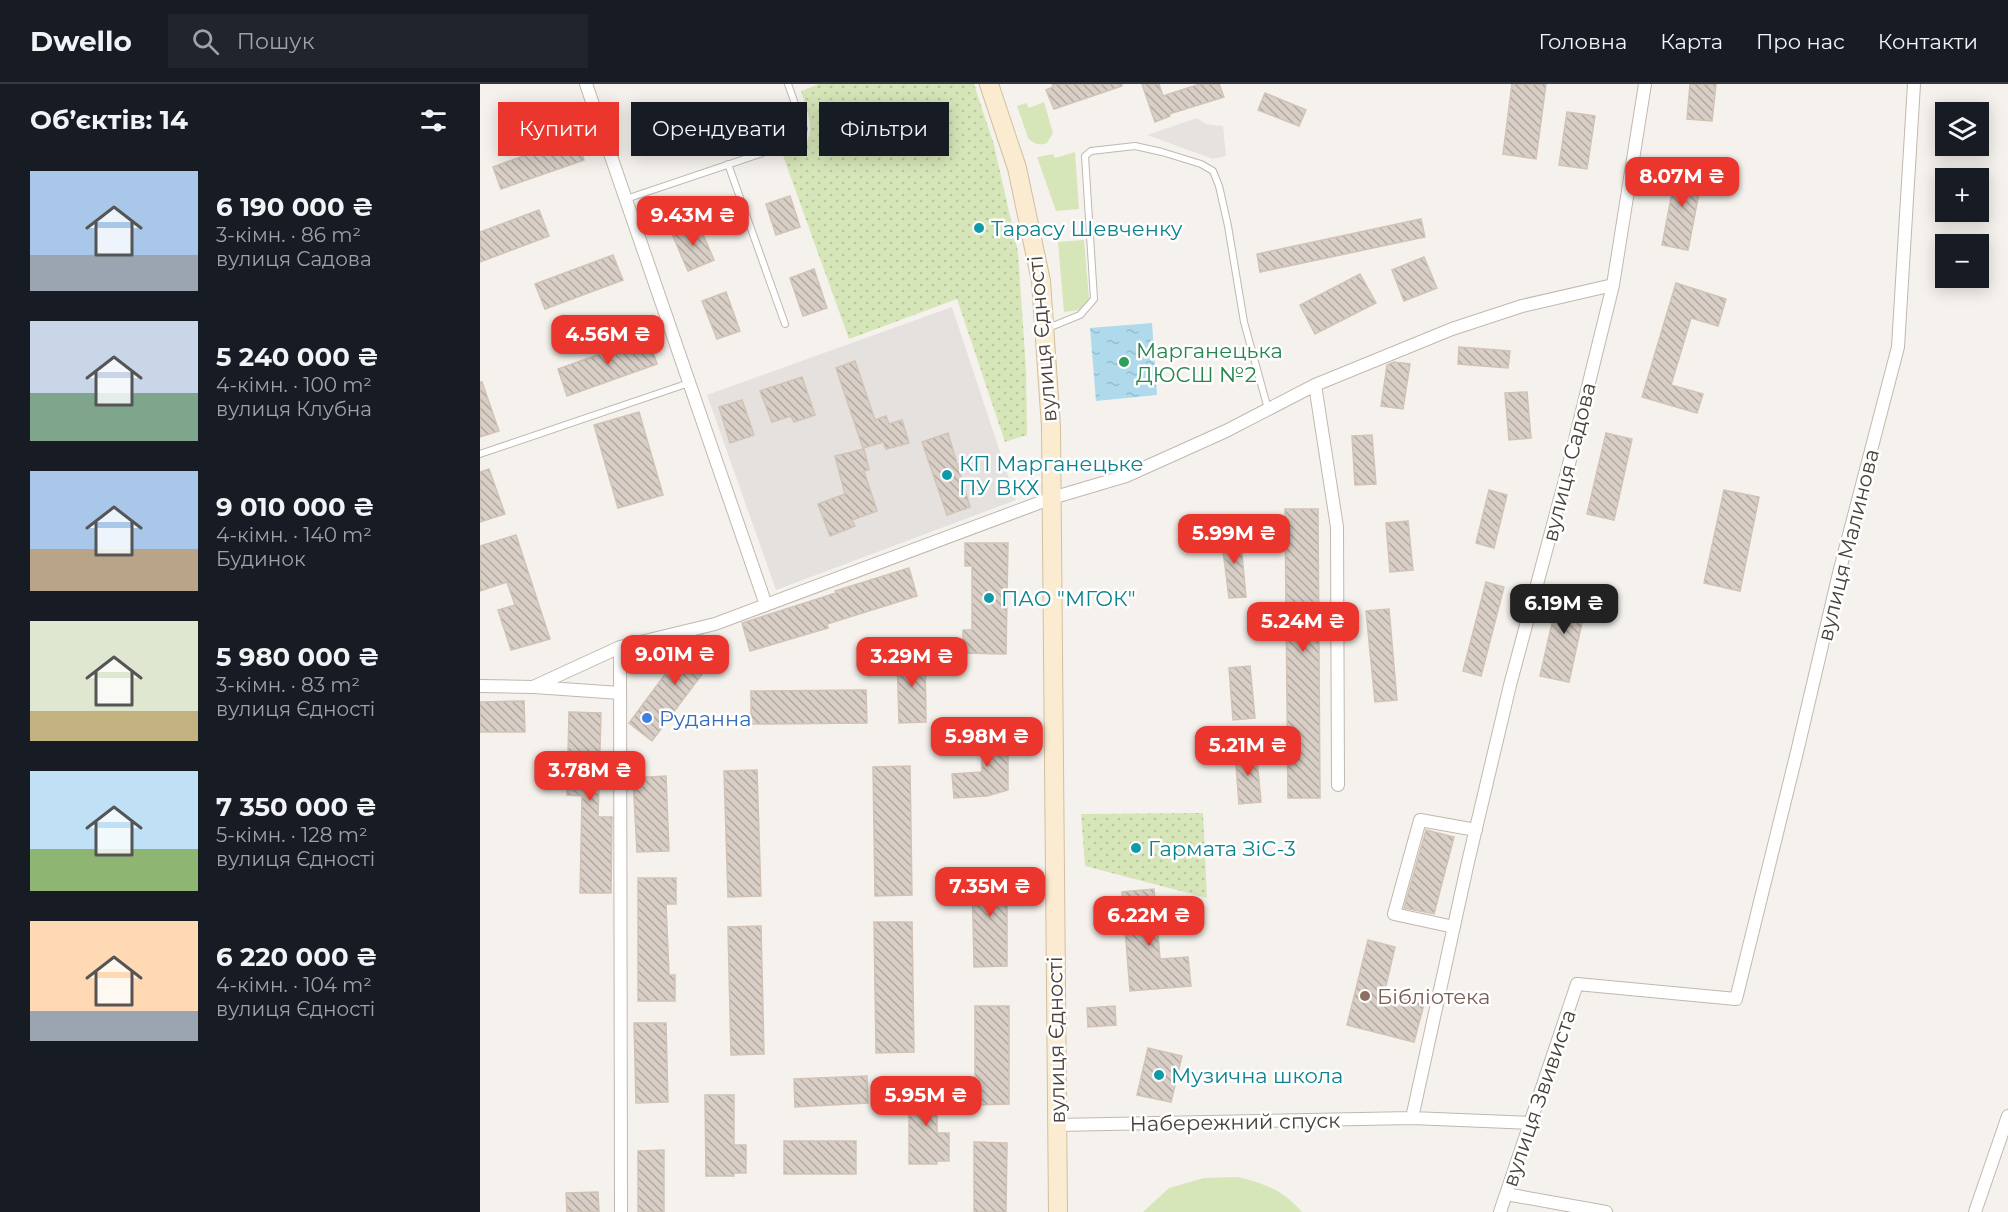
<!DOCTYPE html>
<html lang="uk">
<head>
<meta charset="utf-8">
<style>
  :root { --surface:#171b24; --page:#20242c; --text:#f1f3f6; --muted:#9ea1a6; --line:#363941; --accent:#eb362e }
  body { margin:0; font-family:Montserrat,sans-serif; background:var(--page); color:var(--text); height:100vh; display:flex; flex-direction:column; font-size:22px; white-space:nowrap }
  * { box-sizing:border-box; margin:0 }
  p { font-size:20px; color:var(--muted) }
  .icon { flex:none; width:33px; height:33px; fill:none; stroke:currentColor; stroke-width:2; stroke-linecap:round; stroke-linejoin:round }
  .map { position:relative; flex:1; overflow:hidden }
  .side { display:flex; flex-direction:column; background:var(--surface); width:480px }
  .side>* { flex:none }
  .top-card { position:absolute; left:18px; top:18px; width:570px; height:54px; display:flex; gap:12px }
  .tools { position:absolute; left:1455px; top:18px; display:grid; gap:12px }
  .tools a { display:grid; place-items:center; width:54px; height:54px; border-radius:0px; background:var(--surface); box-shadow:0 3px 15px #0003; font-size:30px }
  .price { position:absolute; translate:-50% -51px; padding:0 14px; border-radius:12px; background:var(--accent); color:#fff; font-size:20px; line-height:39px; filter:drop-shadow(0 2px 3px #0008) }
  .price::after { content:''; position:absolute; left:50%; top:36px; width:18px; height:14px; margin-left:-9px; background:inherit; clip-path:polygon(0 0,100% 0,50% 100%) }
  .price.selected { background:#222; color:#fff }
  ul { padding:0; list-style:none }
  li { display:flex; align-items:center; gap:18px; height:150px; padding:0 30px }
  li span { display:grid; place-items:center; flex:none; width:168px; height:120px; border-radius:0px; color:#555 }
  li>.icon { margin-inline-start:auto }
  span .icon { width:72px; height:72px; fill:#fffc; stroke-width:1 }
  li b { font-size:26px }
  h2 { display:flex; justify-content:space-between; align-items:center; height:72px; padding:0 30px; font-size:26px }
  .chip { padding:0 21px; border-radius:0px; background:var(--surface); box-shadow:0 3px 15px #0003; font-size:21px; line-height:54px }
  .chip.selected { background:var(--accent); color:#fff }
  header { display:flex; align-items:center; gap:36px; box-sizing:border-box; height:84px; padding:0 30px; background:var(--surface); border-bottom:2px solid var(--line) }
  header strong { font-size:28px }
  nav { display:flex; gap:33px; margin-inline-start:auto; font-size:21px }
  .search { width:420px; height:54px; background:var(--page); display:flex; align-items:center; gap:15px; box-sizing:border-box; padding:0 21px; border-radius:0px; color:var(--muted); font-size:22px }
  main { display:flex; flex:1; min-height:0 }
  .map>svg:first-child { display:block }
  .industrial { fill:#e5e1de }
  .green { fill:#d7e6b9 }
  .park { fill:url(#park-dots) }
  .parking { fill:#e5e2e0 }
  .water { fill:url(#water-ripples) }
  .building { fill:url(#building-back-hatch); stroke:#d1c3b6; stroke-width:1.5 }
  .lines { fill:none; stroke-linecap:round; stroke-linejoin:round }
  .lane-casing { stroke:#c0b8b0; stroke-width:8 }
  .street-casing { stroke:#c0b8b0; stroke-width:14 }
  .secondary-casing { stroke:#d1bfa0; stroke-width:20 }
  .lane { stroke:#fff; stroke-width:6 }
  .street { stroke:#fff; stroke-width:12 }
  .secondary { stroke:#fbecd1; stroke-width:18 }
  .culture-dot { fill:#0f9aa8; stroke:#fff; stroke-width:2 }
  .leisure-dot { fill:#2e9e5b; stroke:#fff; stroke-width:2 }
  .shop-dot { fill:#3f7fe0; stroke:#fff; stroke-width:2 }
  .education-dot { fill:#8d6e63; stroke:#fff; stroke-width:2 }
  .labels { text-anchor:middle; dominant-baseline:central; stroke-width:5; stroke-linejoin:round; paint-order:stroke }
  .culture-label { font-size:21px; fill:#0d838f; stroke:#fff; text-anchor:start }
  .street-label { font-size:21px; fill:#4a423a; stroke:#fff }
  .leisure-label { font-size:21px; fill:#27864d; stroke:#fff; text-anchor:start }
  .shop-label { font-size:21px; fill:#366cbe; stroke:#fff; text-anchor:start }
  .education-label { font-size:21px; fill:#785e54; stroke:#fff; text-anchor:start }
</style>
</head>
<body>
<header>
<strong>Dwello</strong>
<div class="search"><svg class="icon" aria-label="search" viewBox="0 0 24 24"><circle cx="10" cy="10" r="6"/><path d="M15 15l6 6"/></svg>Пошук</div>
<nav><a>Головна</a><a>Карта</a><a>Про нас</a><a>Контакти</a></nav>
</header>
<main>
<section class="side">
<h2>Об’єктів: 14<svg class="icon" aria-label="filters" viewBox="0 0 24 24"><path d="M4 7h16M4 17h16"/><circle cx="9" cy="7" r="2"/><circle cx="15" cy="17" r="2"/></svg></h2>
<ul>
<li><span style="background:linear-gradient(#a9c7e8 70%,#9aa5b1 0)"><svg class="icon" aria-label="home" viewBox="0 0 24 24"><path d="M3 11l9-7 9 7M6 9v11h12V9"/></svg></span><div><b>6 190 000 ₴</b><p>3-кімн. · 86 m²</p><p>вулиця Садова</p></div></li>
<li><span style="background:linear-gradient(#c9d6e8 60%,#7fa58c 0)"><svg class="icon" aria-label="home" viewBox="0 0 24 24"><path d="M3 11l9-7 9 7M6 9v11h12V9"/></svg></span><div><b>5 240 000 ₴</b><p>4-кімн. · 100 m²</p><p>вулиця Клубна</p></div></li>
<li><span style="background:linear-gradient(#a9c7e8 65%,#b9a48a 0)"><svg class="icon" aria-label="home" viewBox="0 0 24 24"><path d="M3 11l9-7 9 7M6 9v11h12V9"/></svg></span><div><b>9 010 000 ₴</b><p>4-кімн. · 140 m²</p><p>Будинок</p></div></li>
<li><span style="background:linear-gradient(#dfe7d0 75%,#c2b280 0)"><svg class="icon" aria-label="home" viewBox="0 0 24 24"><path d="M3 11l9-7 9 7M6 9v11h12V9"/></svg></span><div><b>5 980 000 ₴</b><p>3-кімн. · 83 m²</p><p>вулиця Єдності</p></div></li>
<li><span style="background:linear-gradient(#bfe0f5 65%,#8fb573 0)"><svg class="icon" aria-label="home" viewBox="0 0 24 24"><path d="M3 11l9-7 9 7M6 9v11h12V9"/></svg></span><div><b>7 350 000 ₴</b><p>5-кімн. · 128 m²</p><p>вулиця Єдності</p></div></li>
<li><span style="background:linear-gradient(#ffd9b3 75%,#9aa5b1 0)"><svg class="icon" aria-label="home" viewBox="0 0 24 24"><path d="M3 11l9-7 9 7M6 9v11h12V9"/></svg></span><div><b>6 220 000 ₴</b><p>4-кімн. · 104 m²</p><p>вулиця Єдності</p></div></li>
</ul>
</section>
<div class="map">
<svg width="1528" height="1128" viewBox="0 0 1528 1128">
  <defs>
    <pattern id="park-dots" width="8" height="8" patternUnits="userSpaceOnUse" patternTransform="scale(1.5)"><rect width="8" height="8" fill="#d7e6b9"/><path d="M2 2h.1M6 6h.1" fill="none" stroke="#bac6a0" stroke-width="1.8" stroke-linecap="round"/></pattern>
    <pattern id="water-ripples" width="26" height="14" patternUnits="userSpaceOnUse" patternTransform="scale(1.5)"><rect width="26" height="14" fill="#afdaec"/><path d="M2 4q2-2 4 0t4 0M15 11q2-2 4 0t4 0" fill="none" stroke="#98bccb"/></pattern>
    <pattern id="building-back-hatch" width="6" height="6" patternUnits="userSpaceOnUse" patternTransform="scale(1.5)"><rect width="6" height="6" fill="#d9cfc6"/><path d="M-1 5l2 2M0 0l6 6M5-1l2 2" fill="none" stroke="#b2aaa2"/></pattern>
  </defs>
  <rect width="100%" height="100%" fill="#f5f2ed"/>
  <!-- industrial -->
  <path class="industrial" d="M 472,223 L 536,416 L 296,506 L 227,311 Z"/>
  <!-- green -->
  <path class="green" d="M 564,18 L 573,49 L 567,59 C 560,62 553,60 548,54 L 537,22 L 546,19 L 549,24 Z
    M 595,68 L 599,125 L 576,127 L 557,73 L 573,70 L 575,74 Z
    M 604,156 L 609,215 L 601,226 L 584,228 L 578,158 Z
    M 758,1093 C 786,1100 803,1106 822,1128 L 663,1128 L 689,1104 L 724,1094 Z"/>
  <!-- park -->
  <path class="park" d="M 339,0 L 494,0 L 514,61 L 538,168 L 546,285 L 547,351 L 525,358 L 477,215 L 369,255 L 302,69 C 309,67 320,65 325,60 C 337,46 325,21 321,7 Z
    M 723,729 L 727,814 L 605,782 L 601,730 Z"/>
  <!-- parking -->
  <path class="parking" d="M 717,34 L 726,40 L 743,42 L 746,72 L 733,75 L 667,51 Z"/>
  <!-- water -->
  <path class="water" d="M 672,239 L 677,311 L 616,317 L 610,244 Z"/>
  <!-- building -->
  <path class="building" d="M 572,0 L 642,0 L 642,2 L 574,25 L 566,6 L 573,3 Z
    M 662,0 L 679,0 L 683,12 L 720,0 L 739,0 L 744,13 L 689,30 L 690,32 L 675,38 Z
    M 1032,0 L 1066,0 L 1056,75 L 1023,70 Z
    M 1210,0 L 1236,0 L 1232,37 L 1207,35 Z
    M 785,9 L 826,26 L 819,42 L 778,26 Z
    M 1087,28 L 1115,32 L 1107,85 L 1079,81 Z
    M 96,53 L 104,76 L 21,105 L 13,83 Z
    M 1197,83 L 1223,88 L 1208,166 L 1182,161 Z
    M 310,112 L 320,143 L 296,151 L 286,120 Z
    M 59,126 L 69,152 L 0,178 L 0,148 Z
    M 941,135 L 945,153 L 780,188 L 777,170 Z
    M 218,139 L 234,176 L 208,187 L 192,150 Z
    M 133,171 L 143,196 L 65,225 L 55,200 Z
    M 944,173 L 957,204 L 924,217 L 912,186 Z
    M 334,185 L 347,224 L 323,232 L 310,194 Z
    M 880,190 L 896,219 L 835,250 L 820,221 Z
    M 1196,199 L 1246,215 L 1238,242 L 1211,234 L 1191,301 L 1223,310 L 1217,329 L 1162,313 Z
    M 246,208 L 260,247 L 237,255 L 222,217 Z
    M 168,253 L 177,280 L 87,312 L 78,285 Z
    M 979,263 L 1030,267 L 1028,284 L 978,280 Z
    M 375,277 L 395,336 L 406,332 L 409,340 L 422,336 L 429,359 L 406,365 L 403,358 L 383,364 L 356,284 Z
    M 914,278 L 930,280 L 923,325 L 901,322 L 907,281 Z
    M 322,293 L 335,331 L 314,338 L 311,332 L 292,338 L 280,307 Z
    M 0,298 L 2,298 L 19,347 L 0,353 Z
    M 1047,308 L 1051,354 L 1029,356 L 1025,309 Z
    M 262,316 L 274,351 L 250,359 L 239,323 Z
    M 159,328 L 183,411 L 138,424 L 114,341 Z
    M 468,349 L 490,423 L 467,431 L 442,358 Z
    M 1126,349 L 1152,355 L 1134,436 L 1107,430 Z
    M 892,351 L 896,400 L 875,401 L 872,352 Z
    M 384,365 L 389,386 L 384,387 L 397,427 L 372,436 L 375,442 L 350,452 L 338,420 L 365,410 L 355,372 Z
    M 9,385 L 25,430 L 0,438 L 0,388 Z
    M 1009,406 L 1027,411 L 1014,464 L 996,459 Z
    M 1244,406 L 1279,413 L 1260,507 L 1224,499 Z
    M 805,425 L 838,425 L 840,714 L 808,714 Z
    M 928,437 L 933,486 L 910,488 L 906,439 Z
    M 760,450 L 766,513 L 749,514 L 741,451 Z
    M 36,451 L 70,555 L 31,566 L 18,526 L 35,521 L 27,498 L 0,507 L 0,462 Z
    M 485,459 L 528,459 L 526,570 L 483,569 L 483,546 L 492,546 L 492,482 L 485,482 Z
    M 429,484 L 437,512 L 347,540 L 348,544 L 270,567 L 262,539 L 356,509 L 355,507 Z
    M 1006,498 L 1024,503 L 1001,592 L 983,587 Z
    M 1080,504 L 1108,511 L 1089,598 L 1060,592 Z
    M 909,525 L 917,616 L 895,618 L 886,527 Z
    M 223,551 L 241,565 L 172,657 L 149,639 L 212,554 Z
    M 417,569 L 445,569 L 446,638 L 419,639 Z
    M 770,582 L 775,634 L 753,636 L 749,584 Z
    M 386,606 L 387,639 L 271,640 L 271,607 Z
    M 44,617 L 45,648 L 0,648 L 0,618 Z
    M 89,628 L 121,629 L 118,733 L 132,733 L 131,809 L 100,809 L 102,712 L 87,711 Z
    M 502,644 L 528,644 L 528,706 L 507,712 L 474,714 L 472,690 L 502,688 Z
    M 776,666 L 781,718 L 759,720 L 755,668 Z
    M 430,682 L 432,811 L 395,812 L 393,683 Z
    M 277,686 L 281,812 L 248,813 L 244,687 Z
    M 186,692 L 189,767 L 157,768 L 153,694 Z
    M 946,746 L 974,753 L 954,830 L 924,824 Z
    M 492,787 L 527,787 L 527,882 L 494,883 Z
    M 158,794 L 196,794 L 196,820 L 186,820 L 189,891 L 195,891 L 195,917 L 158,917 Z
    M 674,805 L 680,875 L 708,873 L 711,902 L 650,907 L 642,808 Z
    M 394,838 L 432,838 L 434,968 L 396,969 Z
    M 281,842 L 284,970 L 251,971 L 248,843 Z
    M 888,856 L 915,863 L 904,910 L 944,920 L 934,958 L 867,941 Z
    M 495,922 L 529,922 L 529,1020 L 495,1021 Z
    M 635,922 L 636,941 L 608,943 L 607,924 Z
    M 154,939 L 186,939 L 188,1018 L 156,1019 Z
    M 668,964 L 702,972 L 691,1018 L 657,1011 Z
    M 387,992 L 388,1019 L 315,1023 L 314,995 Z
    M 429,999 L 457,999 L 457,1049 L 469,1049 L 469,1077 L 457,1077 L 457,1080 L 429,1080 Z
    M 225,1011 L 254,1011 L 254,1061 L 266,1061 L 266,1089 L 254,1089 L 254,1092 L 226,1092 Z
    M 304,1057 L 376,1057 L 376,1090 L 304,1090 Z
    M 494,1058 L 527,1059 L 526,1128 L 494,1128 Z
    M 184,1066 L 184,1128 L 158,1128 L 158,1067 Z
    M 118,1108 L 119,1128 L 87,1128 L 86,1109 Z"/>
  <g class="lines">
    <defs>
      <path id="lane" d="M 248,80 L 305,240
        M 146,115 L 318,57 L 324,45 L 308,0
        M 568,244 L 600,231 L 614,215 L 605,72 L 611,67 L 655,62 L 682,68 L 721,80 L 733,87 L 739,102 L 748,142 L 764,238 L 788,325
        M 0,370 L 209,299"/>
      <path id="street" d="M 106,0 L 286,521
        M 835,301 L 857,443 L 858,701
        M 140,563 L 141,1128
        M 0,602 L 53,603 L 140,563 L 235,540 L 572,414 L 646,392 L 746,347 L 835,301 L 972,245 L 1042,222 L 1133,201
        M 54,603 L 140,609
        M 974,843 L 914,830 L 940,736 L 996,746
        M 932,1034 L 988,778 L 1030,601 L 1085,396 L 1133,201 L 1165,0
        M 577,1041 L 932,1034 L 1050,1039
        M 1026,1110 L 1126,1128
        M 1020,1128 L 1097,900 L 1256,915 L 1317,668 L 1359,489 L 1418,263 L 1434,0
        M 1495,1128 L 1528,1032"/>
      <path id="secondary" d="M 509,0 L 537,84 L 561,197 L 571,343 L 578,1128"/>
    </defs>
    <!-- lane casing -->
    <use href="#lane" class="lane-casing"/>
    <!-- street casing -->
    <use href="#street" class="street-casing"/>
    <!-- secondary casing -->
    <use href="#secondary" class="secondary-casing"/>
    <!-- lane -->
    <use href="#lane" class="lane"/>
    <!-- street -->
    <use href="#street" class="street"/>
    <!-- secondary -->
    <use href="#secondary" class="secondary"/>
  </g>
  <!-- markers -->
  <g class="culture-dot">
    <circle cx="499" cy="144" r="6"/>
    <circle cx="467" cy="391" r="6"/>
    <circle cx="509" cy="514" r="6"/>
    <circle cx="656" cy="764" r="6"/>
    <circle cx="679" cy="991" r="6"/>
  </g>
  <circle class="leisure-dot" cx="644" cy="278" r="6"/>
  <circle class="shop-dot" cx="167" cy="634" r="6"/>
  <circle class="education-dot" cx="885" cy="912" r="6"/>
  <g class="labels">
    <!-- culture labels -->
    <g class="culture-label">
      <text x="511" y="144">Тарасу Шевченку</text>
      <text x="479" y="379">КП Марганецьке<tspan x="479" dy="24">ПУ ВКХ</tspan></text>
      <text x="521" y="514">ПАО "МГОК"</text>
      <text x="668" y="764">Гармата ЗіС-3</text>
      <text x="691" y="991">Музична школа</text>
    </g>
    <!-- street labels -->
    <g class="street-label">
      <text transform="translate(562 255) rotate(-95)">вулиця Єдності</text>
      <text transform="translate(1089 378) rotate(-76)">вулиця Садова</text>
      <text transform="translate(1368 461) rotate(-76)">вулиця Малинова</text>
      <text transform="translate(576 956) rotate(-91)">вулиця Єдності</text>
      <text transform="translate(1059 1014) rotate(-71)">вулиця Звивиста</text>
      <text transform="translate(755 1038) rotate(-1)">Набережний спуск</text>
    </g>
    <!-- leisure labels -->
    <g class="leisure-label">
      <text x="656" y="266">Марганецька<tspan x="656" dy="24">ДЮСШ №2</tspan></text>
    </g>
    <!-- shop labels -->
    <g class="shop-label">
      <text x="179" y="634">Руданна</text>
    </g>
    <!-- education labels -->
    <g class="education-label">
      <text x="897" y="912">Бібліотека</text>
    </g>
  </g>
</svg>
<div class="tools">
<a><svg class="icon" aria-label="layers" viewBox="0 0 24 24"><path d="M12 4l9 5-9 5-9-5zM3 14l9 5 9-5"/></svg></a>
<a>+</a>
<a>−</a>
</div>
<b class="price" style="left:1202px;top:124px">8.07M ₴</b>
<b class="price" style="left:213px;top:163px">9.43M ₴</b>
<b class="price" style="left:128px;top:282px">4.56M ₴</b>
<b class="price" style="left:754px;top:481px">5.99M ₴</b>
<b class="price selected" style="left:1084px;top:551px">6.19M ₴</b>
<b class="price" style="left:823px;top:569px">5.24M ₴</b>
<b class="price" style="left:195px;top:602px">9.01M ₴</b>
<b class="price" style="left:432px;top:604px">3.29M ₴</b>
<b class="price" style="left:507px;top:684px">5.98M ₴</b>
<b class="price" style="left:768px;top:693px">5.21M ₴</b>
<b class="price" style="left:110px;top:718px">3.78M ₴</b>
<b class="price" style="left:510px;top:834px">7.35M ₴</b>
<b class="price" style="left:669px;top:863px">6.22M ₴</b>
<b class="price" style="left:446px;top:1043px">5.95M ₴</b>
<div class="top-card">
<a class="chip selected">Купити</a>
<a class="chip">Орендувати</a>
<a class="chip">Фільтри</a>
</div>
</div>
</main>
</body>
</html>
